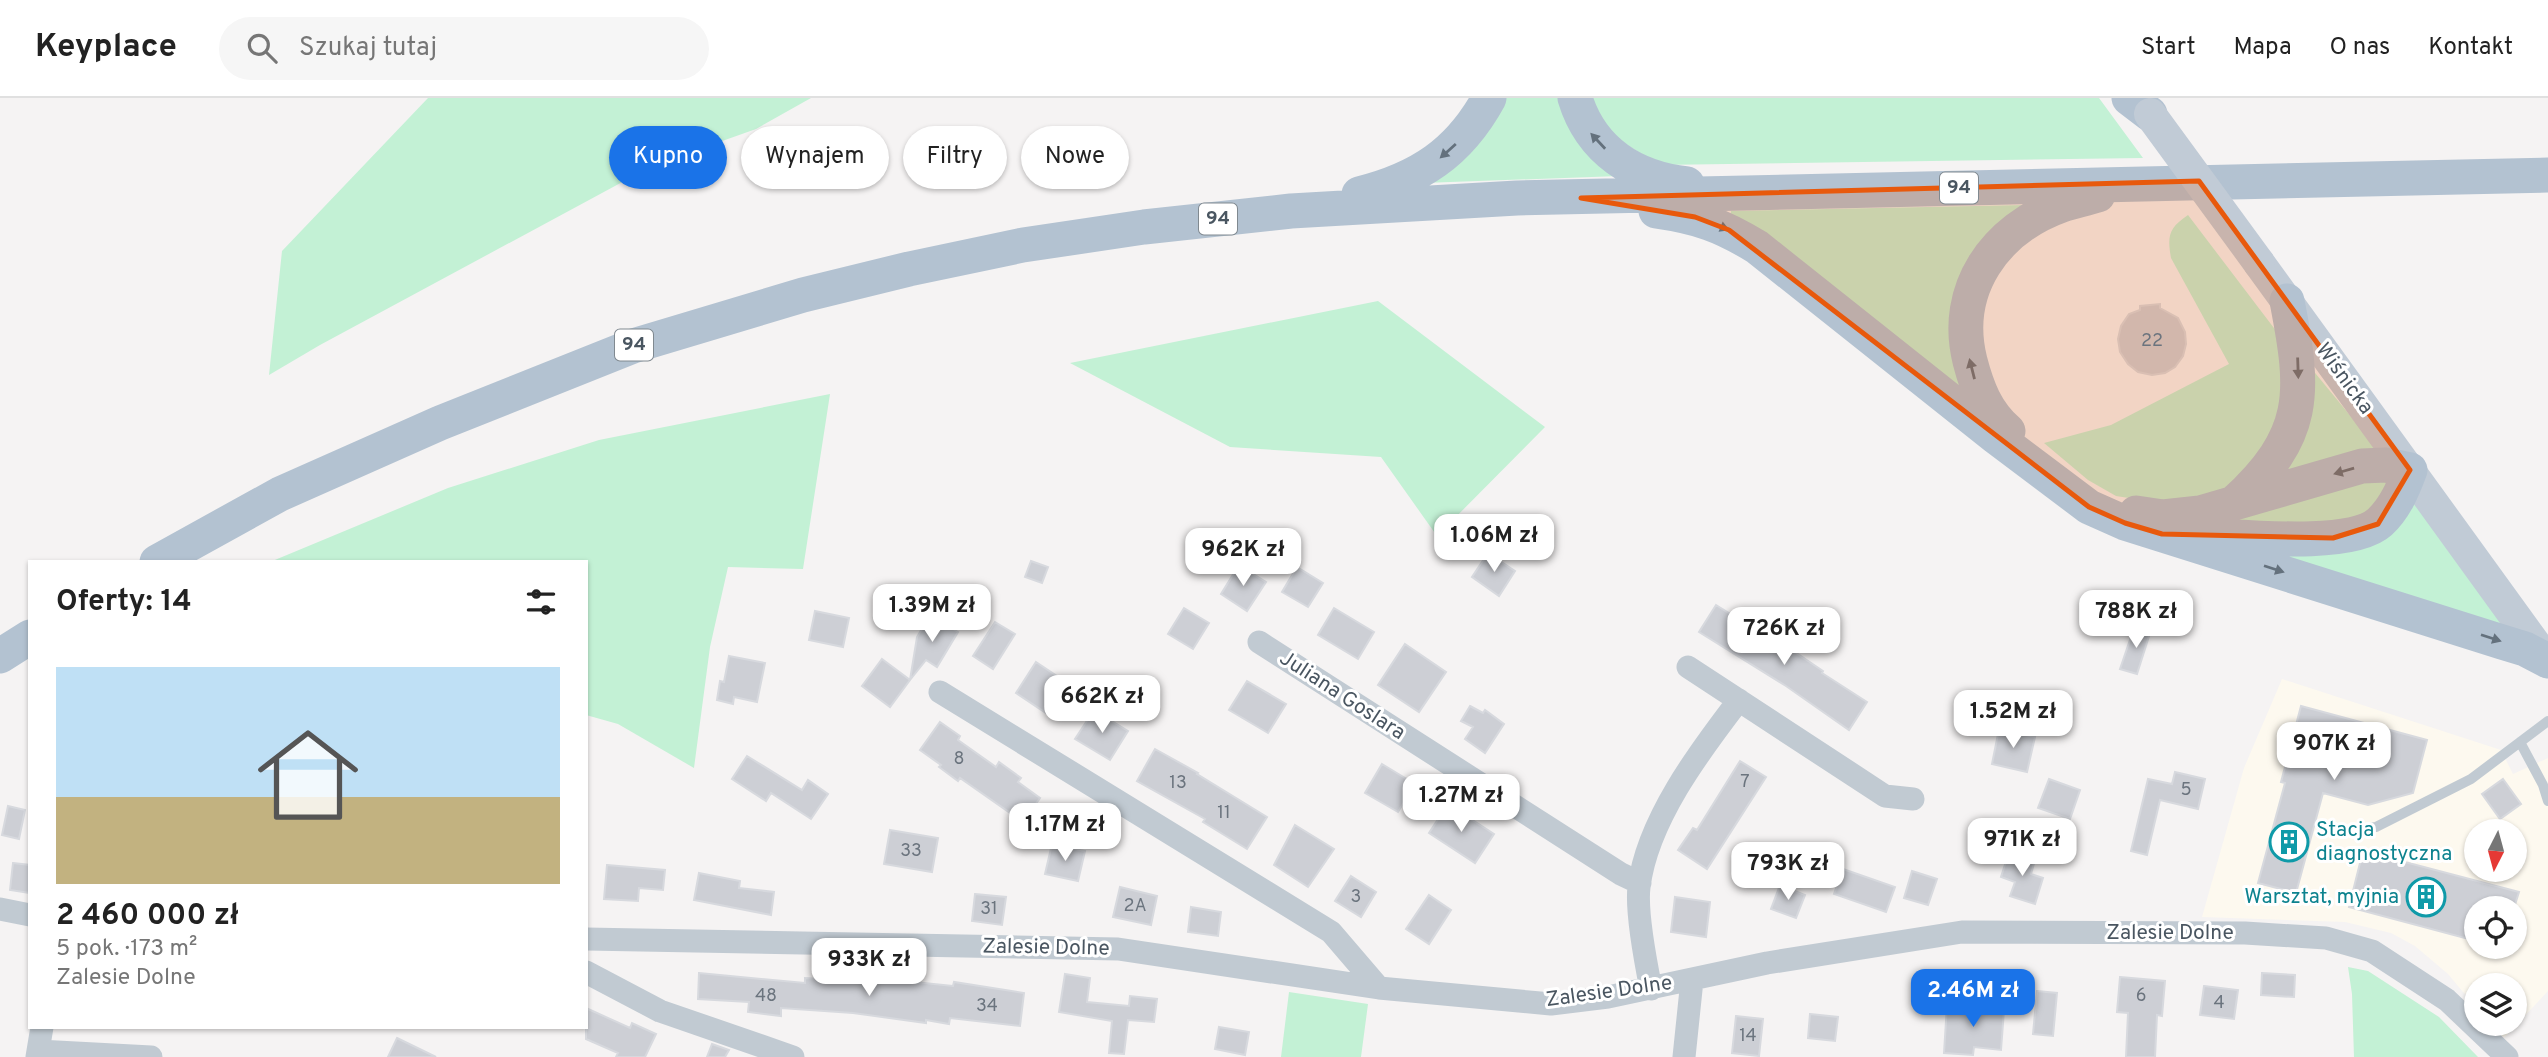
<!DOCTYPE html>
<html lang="pl">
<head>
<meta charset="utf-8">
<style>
  :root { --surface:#fff; --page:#f6f6f6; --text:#222; --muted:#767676; --line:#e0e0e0; --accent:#1a73e8 }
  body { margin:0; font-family:Overpass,sans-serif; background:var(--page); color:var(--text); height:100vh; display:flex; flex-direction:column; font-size:26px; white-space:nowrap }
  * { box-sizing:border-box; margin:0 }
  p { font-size:23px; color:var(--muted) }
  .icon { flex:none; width:38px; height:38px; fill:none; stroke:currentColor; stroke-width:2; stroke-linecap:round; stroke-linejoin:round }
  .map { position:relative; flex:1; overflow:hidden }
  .drawer { position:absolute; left:28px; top:462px; width:560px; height:469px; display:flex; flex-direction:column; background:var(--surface); border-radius:0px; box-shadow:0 2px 5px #0004 }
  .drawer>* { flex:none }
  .guide { position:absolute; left:609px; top:28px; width:665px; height:63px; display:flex; gap:14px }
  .needle { width:46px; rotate:186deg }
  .tools { position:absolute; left:2464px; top:721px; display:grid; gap:14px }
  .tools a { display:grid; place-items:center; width:63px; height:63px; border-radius:50%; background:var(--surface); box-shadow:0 2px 5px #0004; font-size:35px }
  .price { position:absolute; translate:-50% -60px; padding:0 16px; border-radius:14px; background:#fff; color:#222; font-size:23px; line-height:46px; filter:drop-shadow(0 2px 4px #0008) }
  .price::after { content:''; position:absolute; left:50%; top:42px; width:21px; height:16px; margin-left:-10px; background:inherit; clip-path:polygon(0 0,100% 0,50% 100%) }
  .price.active { background:var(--accent); color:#fff }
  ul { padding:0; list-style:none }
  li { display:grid; align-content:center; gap:14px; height:371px; padding:0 28px }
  li span { display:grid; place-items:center; height:217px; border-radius:0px; color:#555 }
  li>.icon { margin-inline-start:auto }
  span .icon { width:126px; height:126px; fill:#fffc; stroke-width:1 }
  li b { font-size:30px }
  h2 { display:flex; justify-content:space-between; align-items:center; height:84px; padding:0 28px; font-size:30px }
  .tag { padding:0 24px; border-radius:32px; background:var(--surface); box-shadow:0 2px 5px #0004; font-size:24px; line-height:63px }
  .tag.active { background:var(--accent); color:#fff }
  header { display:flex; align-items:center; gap:42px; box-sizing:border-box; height:98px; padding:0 35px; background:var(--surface); border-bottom:2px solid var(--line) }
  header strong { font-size:33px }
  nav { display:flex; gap:38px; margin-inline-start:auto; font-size:24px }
  .search { width:490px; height:63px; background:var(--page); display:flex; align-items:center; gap:18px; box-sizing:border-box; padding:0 24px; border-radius:38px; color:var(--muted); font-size:26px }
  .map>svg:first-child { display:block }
  .commercial { fill:#fdf9ef; fill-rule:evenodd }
  .green { fill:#c3f1d5 }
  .building { fill:#cdcfd5; stroke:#d7d9de; stroke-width:2 }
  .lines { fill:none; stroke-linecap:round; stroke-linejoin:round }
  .service { stroke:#c1cad2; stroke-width:10 }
  .minor { stroke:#c1cad2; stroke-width:23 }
  .secondary { stroke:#c1cbd6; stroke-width:32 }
  .primary { stroke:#b3c2d1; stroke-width:35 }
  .secondary-bridge { stroke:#c1cbd6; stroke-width:32 }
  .oneway { fill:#64717d }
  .marked { fill:#e8590c; fill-opacity:0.2; stroke:#e8590c; stroke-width:5; stroke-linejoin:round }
  .labels { text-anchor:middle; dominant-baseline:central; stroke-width:6; stroke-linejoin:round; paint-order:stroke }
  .number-label { font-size:18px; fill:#6b747e }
  .shield { fill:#fff; stroke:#808990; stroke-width:2 }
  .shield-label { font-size:19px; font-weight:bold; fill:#4a5661 }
  .street-label { font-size:21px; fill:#4a5661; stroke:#fff }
  .culture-label { font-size:21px; fill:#0d838f; stroke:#fff; text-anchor:start }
</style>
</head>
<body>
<header>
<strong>Keyplace</strong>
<div class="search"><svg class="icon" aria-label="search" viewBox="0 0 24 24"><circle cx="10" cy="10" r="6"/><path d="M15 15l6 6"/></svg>Szukaj tutaj</div>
<nav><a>Start</a><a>Mapa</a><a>O nas</a><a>Kontakt</a></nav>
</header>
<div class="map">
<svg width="2548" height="959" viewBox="0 0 2548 959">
  <rect width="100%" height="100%" fill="#f5f3f3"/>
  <!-- commercial -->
  <path class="commercial" d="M 2282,581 L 2501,652 L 2513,676 L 2548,660 L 2548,893 L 2504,940 L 2491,926 L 2515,926 L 2515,887 L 2476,887 L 2476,905 L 2463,894 L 2448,876 L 2415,848 L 2391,835 L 2345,824 L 2202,819 L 2244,670 ZM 2476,733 L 2515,733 L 2515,772 L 2476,772 ZM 2476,810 L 2515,810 L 2515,849 L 2476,849 Z"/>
  <!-- green -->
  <path class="green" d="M 428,0 L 811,0 L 756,31 L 652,68 L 320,247 L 269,277 L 282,153 Z
    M 1499,0 L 1562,0 L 1619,78 L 1423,85 Z
    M 1587,0 L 2099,0 L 2143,60 L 1659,67 L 1607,34 Z
    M 2026,107 L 1998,129 L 1960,291 L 1730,120 L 1731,113 Z
    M 2188,117 L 2280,238 L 2285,290 L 2273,340 L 2239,383 L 2209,399 L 2155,404 L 2116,398 L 2088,382 L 2044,345 L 2111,327 L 2229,266 L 2171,160 C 2167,137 2169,130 2188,117 Z
    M 1378,203 L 1545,329 L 1437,438 L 1381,359 L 1230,349 L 1070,265 Z
    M 2311,270 L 2376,349 L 2260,389 Z
    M 830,296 L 803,471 L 728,469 L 710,549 L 694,670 L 618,626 L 586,617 L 586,464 L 270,464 L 448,390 L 599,342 Z
    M 2377,373 L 2391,390 L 2360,424 L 2205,426 Z
    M 2412,400 L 2508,533 L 2238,446 L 2314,450 Z
    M 2348,869 L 2368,873 L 2439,919 L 2478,959 L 2354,959 L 2352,896 Z
    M 1289,894 L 1368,906 L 1361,959 L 1281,959 Z"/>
  <!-- building -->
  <path class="building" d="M 2160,206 L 2160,210 L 2178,220 L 2185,234 L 2186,246 L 2183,258 L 2175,269 L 2165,275 L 2152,277 L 2138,274 L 2128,266 L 2120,254 L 2118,241 L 2121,228 L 2129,216 L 2140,212 L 2140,208 Z
    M 1488,455 L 1515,473 L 1499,498 L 1472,479 Z
    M 1031,463 L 1048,469 L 1042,485 L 1025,479 Z
    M 1239,467 L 1266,484 L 1247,513 L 1221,496 Z
    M 1297,469 L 1323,485 L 1308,509 L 1282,494 Z
    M 1716,507 L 1782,548 L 1783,546 L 1823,573 L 1822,575 L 1867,604 L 1849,632 L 1786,588 L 1699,534 Z
    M 1184,510 L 1209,525 L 1193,551 L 1168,536 Z
    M 1334,510 L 1374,534 L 1358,561 L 1318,537 Z
    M 815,513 L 849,520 L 843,549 L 809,542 Z
    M 930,517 L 958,534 L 937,569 L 926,562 L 910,582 L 917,539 Z
    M 995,524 L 1015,536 L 993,571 L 973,558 Z
    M 2135,527 L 2151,532 L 2137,576 L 2120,571 Z
    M 1405,546 L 1446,574 L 1419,614 L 1378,587 Z
    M 729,558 L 765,565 L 757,604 L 734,599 L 733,606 L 717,602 L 720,583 L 724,584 Z
    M 882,561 L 910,582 L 890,609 L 862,588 Z
    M 1036,564 L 1072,588 L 1052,619 L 1016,595 Z
    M 1247,583 L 1286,606 L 1268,635 L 1229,612 Z
    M 1470,608 L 1483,615 L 1485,612 L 1504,626 L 1485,655 L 1465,641 L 1473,629 L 1461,623 Z
    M 2301,608 L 2427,642 L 2413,695 L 2368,707 L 2323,695 L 2296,795 L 2258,785 L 2285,685 L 2281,684 Z
    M 1094,612 L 1128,633 L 1110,662 L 1075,641 Z
    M 940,624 L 960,638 L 958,642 L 996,669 L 999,664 L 1021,680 L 1018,684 L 1040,700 L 1023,724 L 960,680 L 958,683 L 939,669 L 941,667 L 920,652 Z
    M 1999,631 L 2035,639 L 2027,674 L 1992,666 Z
    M 1155,651 L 1198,675 L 1197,676 L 1267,719 L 1247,751 L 1203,724 L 1205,721 L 1137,683 Z
    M 747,658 L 802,692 L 808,682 L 828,696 L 811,721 L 771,695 L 766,703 L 732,681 Z
    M 1740,663 L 1766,679 L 1707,771 L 1678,752 L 1693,730 L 1697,732 Z
    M 1382,666 L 1415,686 L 1398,714 L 1365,695 Z
    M 2175,674 L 2205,681 L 2198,711 L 2160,702 L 2147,757 L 2131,753 L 2148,681 L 2172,686 Z
    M 2049,681 L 2080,692 L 2070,721 L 2038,710 Z
    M 2503,681 L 2521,706 L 2500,721 L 2482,696 Z
    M 1448,706 L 1494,736 L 1475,765 L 1429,735 Z
    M 8,708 L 25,712 L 19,741 L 2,737 Z
    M 1295,727 L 1334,751 L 1308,789 L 1274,767 Z
    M 890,732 L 938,740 L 932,774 L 884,766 Z
    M 1052,746 L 1085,753 L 1078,783 L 1045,776 Z
    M 2363,753 L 2519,794 L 2514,810 L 2476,810 L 2476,843 L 2349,809 Z
    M 2009,754 L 2035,762 L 2031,776 L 2043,780 L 2035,806 L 2010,798 L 2015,784 L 2001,779 Z
    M 13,765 L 30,767 L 30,795 L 10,792 Z
    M 607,767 L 665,772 L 663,792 L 639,790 L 638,803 L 604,801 Z
    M 1843,771 L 1895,789 L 1886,814 L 1834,796 Z
    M 1912,773 L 1937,781 L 1928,807 L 1904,800 Z
    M 699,775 L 740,783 L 739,790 L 774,794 L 771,817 L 694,802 Z
    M 1351,778 L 1376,794 L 1361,819 L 1335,803 Z
    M 1780,787 L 1805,797 L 1796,820 L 1771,811 Z
    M 1120,789 L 1157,798 L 1151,827 L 1113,819 Z
    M 975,796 L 1006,799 L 1002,827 L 972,823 Z
    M 1429,797 L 1451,812 L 1429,846 L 1406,831 Z
    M 1675,799 L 1710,804 L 1706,839 L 1671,834 Z
    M 1191,809 L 1221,814 L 1218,838 L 1188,834 Z
    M 699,875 L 805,885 L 805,880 L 857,883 L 857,878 L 953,888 L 954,884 L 1024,895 L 1020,928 L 950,920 L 949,926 L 926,922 L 926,925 L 853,915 L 781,910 L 781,918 L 748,914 L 749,904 L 698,901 Z
    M 2262,875 L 2295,877 L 2294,899 L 2261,897 Z
    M 1065,876 L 1090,880 L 1087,904 L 1129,908 L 1130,898 L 1157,901 L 1154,924 L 1128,922 L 1124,956 L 1109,955 L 1112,923 L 1059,914 Z
    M 2120,879 L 2165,883 L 2162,918 L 2157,917 L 2155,959 L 2126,959 L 2128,915 L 2117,914 Z
    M 2204,888 L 2238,892 L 2234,921 L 2200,917 Z
    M 2037,893 L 2057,895 L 2053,938 L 2033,936 Z
    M 1947,907 L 2004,912 L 2001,952 L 1974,949 L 1973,957 L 1944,955 Z
    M 586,910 L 630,930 L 632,925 L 656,936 L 645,959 L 616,959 L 618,955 L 586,941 Z
    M 1810,916 L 1838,919 L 1835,943 L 1808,940 Z
    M 1736,918 L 1763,921 L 1759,958 L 1732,955 Z
    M 1219,929 L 1249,934 L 1245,957 L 1215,951 Z
    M 397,940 L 436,959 L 388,959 Z
    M 712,946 L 729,952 L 725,959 L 707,959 Z"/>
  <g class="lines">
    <!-- service -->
    <path class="service" d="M 2520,644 L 2543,687 L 2548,703
      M 2338,734 L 2376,729 L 2471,681 L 2548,623"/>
    <!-- minor -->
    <path class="minor" d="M 1259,544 L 1621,776 L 1640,785
      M 1688,569 L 1885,698 L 1913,701
      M 940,594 L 1331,834 L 1379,890
      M 0,811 L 30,817
      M 586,841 L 1118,851 L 1379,890 L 1551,906 L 1608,899 L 1767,865 L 1962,834 L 2245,835 L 2326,840 L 2372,853 L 2447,902 L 2507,959
      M 586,874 L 660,913 L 793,959
      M 1651,891 C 1646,866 1636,813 1639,789 C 1647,723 1699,654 1739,602
      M 38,953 L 151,959
      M 37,959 L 42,929
      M 1684,959 L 1692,882"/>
    <!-- secondary -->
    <path class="secondary" d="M 2259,165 L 2548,564"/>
    <!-- primary -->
    <path class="primary" d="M 1575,0 C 1591,53 1634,80 1687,86
      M 2129,0 L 2150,16
      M 1359,96 C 1419,81 1459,55 1489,0
      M 1656,113 C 1698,119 1721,127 1757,149 L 1996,339 L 2089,409 L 2125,425 L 2502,544 L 2525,551 L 2548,563
      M 2008,333 C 1986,314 1977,290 1970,263 C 1952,191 1995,131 2062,107 C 2073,103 2086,101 2098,97
      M 2234,405 C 2308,337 2305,296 2287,203
      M 2136,415 L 2163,419 L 2200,415 L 2362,368 L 2386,367 L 2410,372 C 2403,391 2395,410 2380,424 C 2352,450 2247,439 2208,437
      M 157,464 L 280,396 L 440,325 L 633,248 L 803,197 L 909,171 L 1023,147 L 1144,129 L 1291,113 L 1517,100 L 2548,77
      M 0,558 L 30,539"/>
    <!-- secondary-bridge -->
    <path class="secondary-bridge" d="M 2150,16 L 2259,165"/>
  </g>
  <!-- one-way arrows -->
  <defs><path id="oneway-solid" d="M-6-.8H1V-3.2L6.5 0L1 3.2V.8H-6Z" transform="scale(1.75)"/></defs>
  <g class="oneway">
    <use href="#oneway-solid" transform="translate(1598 43) rotate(-133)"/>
    <use href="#oneway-solid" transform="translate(1448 53) rotate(138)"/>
    <use href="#oneway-solid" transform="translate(1719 128) rotate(22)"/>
    <use href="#oneway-solid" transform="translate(2298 270) rotate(88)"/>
    <use href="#oneway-solid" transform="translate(1972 271) rotate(-104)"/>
    <use href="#oneway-solid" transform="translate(2344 373) rotate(164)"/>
    <use href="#oneway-solid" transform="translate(2274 471) rotate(18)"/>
    <use href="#oneway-solid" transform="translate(2491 540) rotate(18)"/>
  </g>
  <!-- marked area -->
  <path class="marked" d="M 2199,83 L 2410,372 L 2378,426 L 2333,440 L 2162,436 L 2125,425 L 2089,409 L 1729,132 L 1695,119 L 1581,100 Z"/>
  <!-- icons -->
  <defs>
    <symbol id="building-ring" viewBox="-11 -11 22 22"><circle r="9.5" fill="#fff" stroke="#0f9aa8" stroke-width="1.5"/><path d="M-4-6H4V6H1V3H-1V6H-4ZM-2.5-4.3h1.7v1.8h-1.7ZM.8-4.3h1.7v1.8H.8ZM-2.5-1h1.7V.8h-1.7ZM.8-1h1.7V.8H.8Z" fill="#0f9aa8"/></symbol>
  </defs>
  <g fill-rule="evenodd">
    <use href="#building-ring" x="2267" y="722" width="44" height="44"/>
    <use href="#building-ring" x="2404" y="777" width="44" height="44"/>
  </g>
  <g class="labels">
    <!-- number labels -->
    <g class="number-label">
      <text x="2152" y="243">22</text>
      <text x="959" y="661">8</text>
      <text x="1745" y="684">7</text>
      <text x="1178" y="685">13</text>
      <text x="2186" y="692">5</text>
      <text x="1224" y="715">11</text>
      <text x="911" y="753">33</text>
      <text x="1356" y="799">3</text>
      <text x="1135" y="808">2A</text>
      <text x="989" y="811">31</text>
      <text x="766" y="898">48</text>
      <text x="2141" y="898">6</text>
      <text x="2219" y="905">4</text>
      <text x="987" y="908">34</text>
      <text x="1748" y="938">14</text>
    </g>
    <!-- shield labels -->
    <g class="shield">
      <rect x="1940" y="74.5" width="38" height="31" rx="5"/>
      <rect x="1199" y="105.5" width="38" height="31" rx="5"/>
      <rect x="615" y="231.5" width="38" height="31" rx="5"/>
    </g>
    <g class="shield-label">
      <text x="1959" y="90">94</text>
      <text x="1218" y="121">94</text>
      <text x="634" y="247">94</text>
    </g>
    <!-- street labels -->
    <g class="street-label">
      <text transform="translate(2344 281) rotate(54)">Wiśnicka</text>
      <text transform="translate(1342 598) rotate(33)">Juliana Goslara</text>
      <text x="2170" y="835">Zalesie Dolne</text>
      <text transform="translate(1046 850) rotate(1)">Zalesie Dolne</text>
      <text transform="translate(1609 894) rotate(-8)">Zalesie Dolne</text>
    </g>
    <!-- culture labels -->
    <g class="culture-label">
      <text x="2316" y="732">Stacja<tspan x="2316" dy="24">diagnostyczna</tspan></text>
      <text x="2399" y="799" text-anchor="end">Warsztat, myjnia</text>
    </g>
  </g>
</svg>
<div class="tools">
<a><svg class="needle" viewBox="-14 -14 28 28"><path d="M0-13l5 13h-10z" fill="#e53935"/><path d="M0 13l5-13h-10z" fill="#767676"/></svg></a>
<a><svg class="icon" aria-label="locate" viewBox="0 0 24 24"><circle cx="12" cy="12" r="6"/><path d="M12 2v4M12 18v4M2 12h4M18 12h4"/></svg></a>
<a><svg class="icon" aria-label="layers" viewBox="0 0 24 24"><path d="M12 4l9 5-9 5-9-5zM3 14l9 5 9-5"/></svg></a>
</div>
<b class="price" style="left:1494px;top:476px">1.06M zł</b>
<b class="price" style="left:1243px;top:490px">962K zł</b>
<b class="price" style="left:932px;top:546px">1.39M zł</b>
<b class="price" style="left:2136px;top:552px">788K zł</b>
<b class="price" style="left:1784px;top:569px">726K zł</b>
<b class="price" style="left:1102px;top:637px">662K zł</b>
<b class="price" style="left:2013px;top:652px">1.52M zł</b>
<b class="price" style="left:2334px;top:684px">907K zł</b>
<b class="price" style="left:1461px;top:736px">1.27M zł</b>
<b class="price" style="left:1065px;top:765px">1.17M zł</b>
<b class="price" style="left:2022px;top:780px">971K zł</b>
<b class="price" style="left:1788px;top:804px">793K zł</b>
<b class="price" style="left:869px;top:900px">933K zł</b>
<b class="price active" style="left:1973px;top:931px">2.46M zł</b>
<div class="guide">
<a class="tag active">Kupno</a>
<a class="tag">Wynajem</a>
<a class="tag">Filtry</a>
<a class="tag">Nowe</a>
</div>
<section class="drawer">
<h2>Oferty: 14<svg class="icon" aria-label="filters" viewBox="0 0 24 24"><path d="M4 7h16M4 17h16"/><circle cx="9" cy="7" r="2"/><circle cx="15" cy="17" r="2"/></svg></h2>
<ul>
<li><span style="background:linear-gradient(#bfe0f5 60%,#c2b280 0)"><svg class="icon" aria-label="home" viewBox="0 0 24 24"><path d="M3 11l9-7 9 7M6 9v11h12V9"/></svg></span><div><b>2 460 000 zł</b><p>5 pok. · 173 m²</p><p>Zalesie Dolne</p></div></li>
</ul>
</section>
</div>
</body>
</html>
